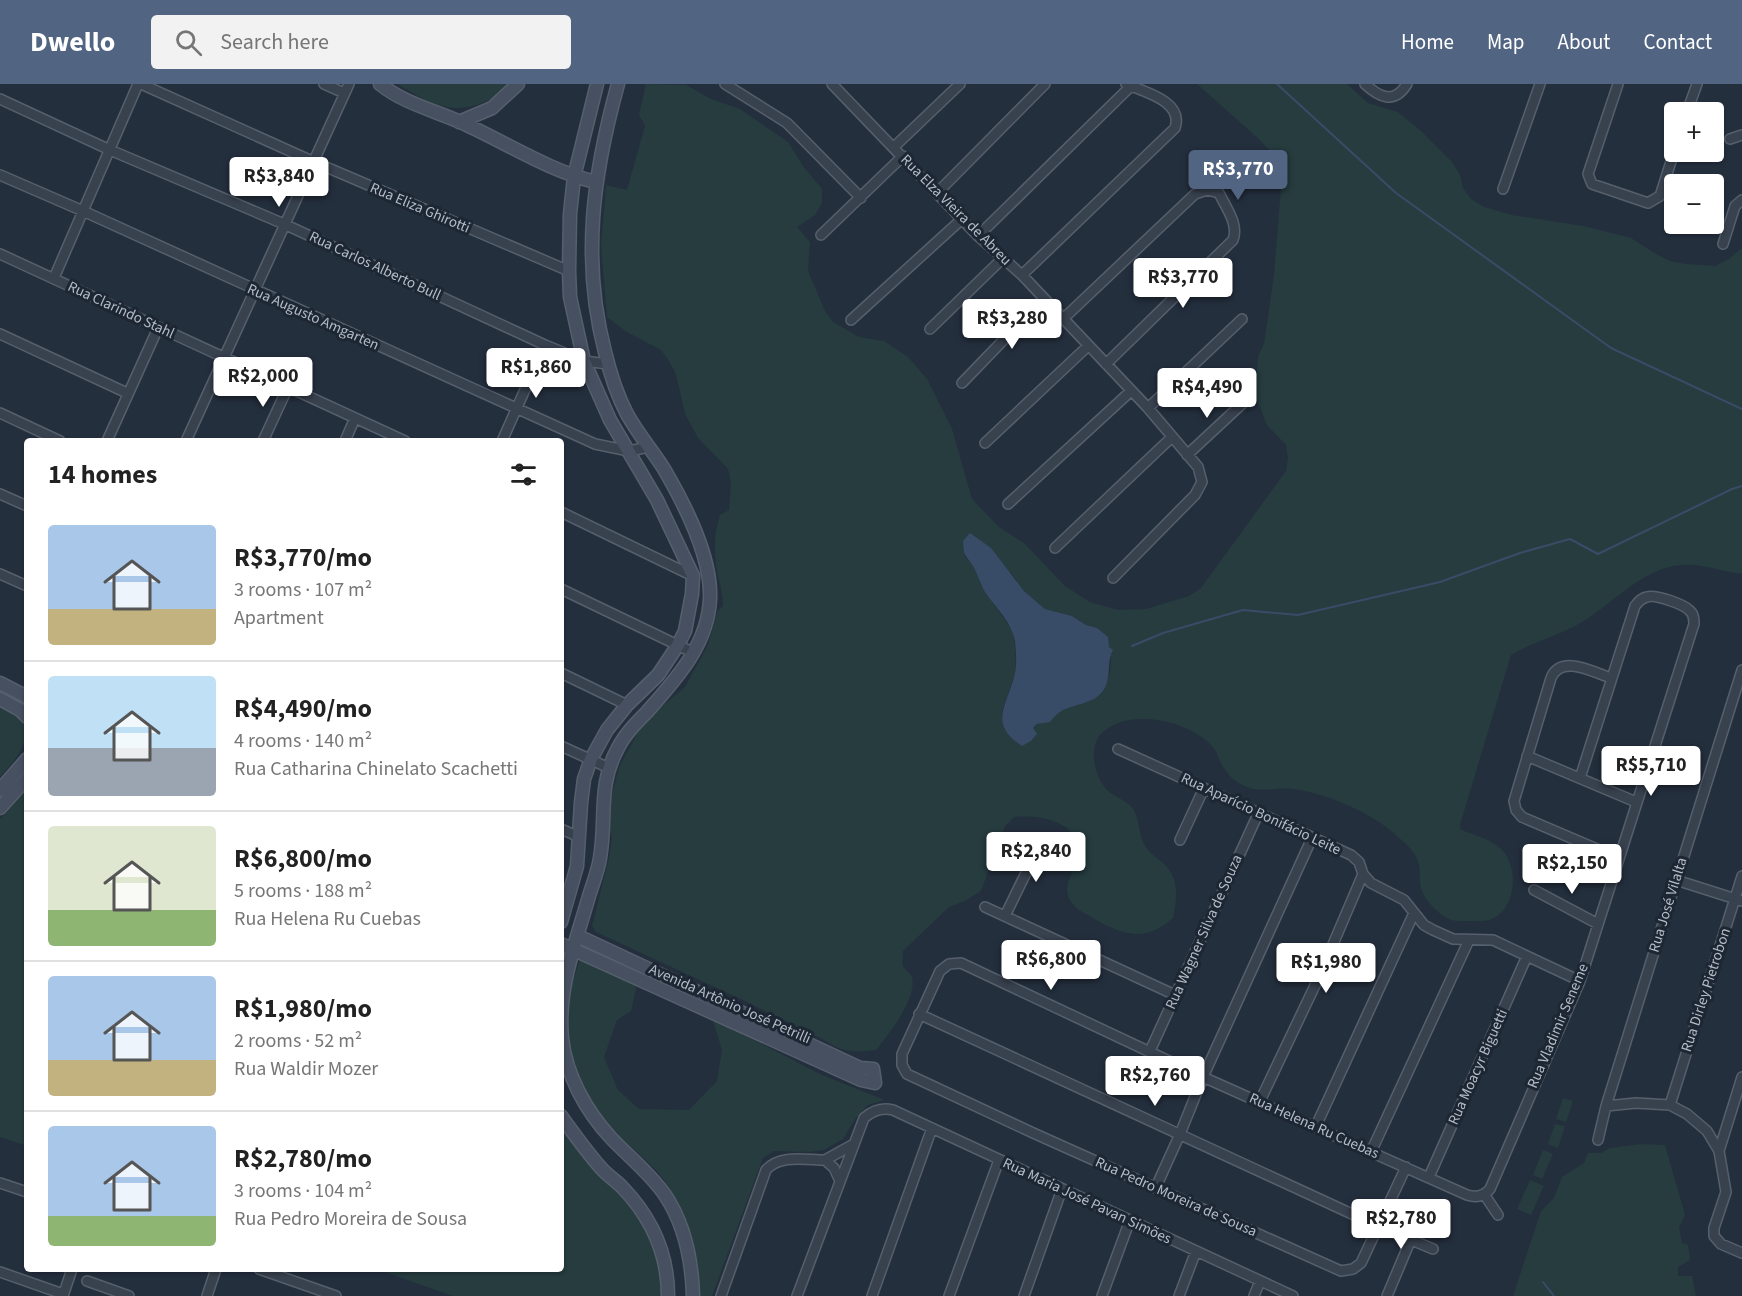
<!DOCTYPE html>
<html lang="en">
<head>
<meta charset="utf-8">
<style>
  :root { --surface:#fff; --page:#f2f2f2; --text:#222; --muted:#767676; --line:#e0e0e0; --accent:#516482 }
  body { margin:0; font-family:"Source Sans 3",sans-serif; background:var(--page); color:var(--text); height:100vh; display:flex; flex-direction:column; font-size:22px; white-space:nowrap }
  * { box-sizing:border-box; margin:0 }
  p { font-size:20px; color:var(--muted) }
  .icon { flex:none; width:33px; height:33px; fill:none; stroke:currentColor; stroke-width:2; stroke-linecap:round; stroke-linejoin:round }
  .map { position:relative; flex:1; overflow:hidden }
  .sheet { position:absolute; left:24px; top:354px; width:540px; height:834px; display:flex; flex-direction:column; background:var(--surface); border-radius:6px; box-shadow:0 2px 4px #0004 }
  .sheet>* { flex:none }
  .fabs { position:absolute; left:1664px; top:18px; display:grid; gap:12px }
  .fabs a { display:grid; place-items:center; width:60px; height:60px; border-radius:6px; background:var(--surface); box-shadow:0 2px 4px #0004; font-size:30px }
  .price { position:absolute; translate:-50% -51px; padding:0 14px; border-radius:6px; background:#fff; color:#222; font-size:20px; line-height:39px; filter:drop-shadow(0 2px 3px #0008) }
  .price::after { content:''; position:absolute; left:50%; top:36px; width:18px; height:14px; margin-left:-9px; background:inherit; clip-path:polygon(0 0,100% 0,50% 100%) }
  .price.on { background:var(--accent); color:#fff }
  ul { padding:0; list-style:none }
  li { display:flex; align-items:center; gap:18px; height:150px; padding:0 24px }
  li+li { border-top:2px solid var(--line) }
  li span { display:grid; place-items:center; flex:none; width:168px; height:120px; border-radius:6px; color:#555 }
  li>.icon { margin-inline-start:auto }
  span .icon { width:72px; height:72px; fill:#fffc; stroke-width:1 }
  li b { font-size:26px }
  h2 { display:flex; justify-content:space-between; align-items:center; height:72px; padding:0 24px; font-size:26px }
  header { display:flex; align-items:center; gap:36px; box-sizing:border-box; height:84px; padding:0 30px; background:var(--accent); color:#fff }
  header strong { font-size:28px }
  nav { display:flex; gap:33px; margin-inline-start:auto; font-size:21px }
  .search { width:420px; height:54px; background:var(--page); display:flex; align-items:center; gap:15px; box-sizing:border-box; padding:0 21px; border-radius:6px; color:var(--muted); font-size:22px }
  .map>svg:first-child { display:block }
  .green { fill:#263c3f; fill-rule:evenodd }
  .water { fill:#394c67 }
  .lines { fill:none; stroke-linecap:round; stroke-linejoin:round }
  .stream { stroke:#394c67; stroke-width:2 }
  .street-casing { stroke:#565f6c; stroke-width:12 }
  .secondary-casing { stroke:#565f6c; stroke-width:15 }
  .street { stroke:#38414e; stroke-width:9 }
  .secondary { stroke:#465061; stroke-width:12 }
  .labels { text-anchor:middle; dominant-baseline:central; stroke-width:6; stroke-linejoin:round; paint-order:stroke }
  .street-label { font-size:15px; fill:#b4bcc9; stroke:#1d2633 }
</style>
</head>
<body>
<header>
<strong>Dwello</strong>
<div class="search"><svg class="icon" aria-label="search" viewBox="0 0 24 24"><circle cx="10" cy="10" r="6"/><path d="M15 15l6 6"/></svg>Search here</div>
<nav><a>Home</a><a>Map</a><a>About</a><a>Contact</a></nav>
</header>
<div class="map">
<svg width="1742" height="1212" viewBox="0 0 1742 1212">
  <rect width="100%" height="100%" fill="#242f3e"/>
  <!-- green -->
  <path class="green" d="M 397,0 L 510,0 C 490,20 464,30 436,20 C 423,16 410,7 397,0 Z
    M 646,0 L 686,1 L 711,15 L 740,25 L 788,58 L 803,82 L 822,105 L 822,119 L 815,131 L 797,143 L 810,158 L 808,187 L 825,227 L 833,238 L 859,253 L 884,257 L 908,273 L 927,295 L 952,345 L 972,415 L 999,443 L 1024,459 L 1065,502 L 1090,518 L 1118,526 L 1146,525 L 1189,512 L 1201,504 L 1286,387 L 1288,374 L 1286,361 L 1267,341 L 1256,313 L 1258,272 L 1264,260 L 1274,191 L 1282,92 L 1269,66 L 1260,56 L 1197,0 L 1347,0 L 1368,19 L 1398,28 L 1421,47 L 1452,78 L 1460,91 L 1463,104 L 1471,115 L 1484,123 L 1512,131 L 1583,142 L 1631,154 L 1656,170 L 1670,177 L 1685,180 L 1715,182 L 1729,175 L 1742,164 L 1742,490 C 1723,488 1702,479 1682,481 C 1641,483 1610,524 1575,542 C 1554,553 1531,559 1511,571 L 1460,741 L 1460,745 C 1472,751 1491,755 1501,765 C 1519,782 1517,824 1492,835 C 1485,838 1476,837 1469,837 C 1462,837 1453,838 1447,834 C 1437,829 1424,815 1421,804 C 1419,795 1421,785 1418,777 C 1414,765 1400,755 1391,747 C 1368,727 1322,708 1292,705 C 1276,703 1261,709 1247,703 C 1233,698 1225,688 1219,675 C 1217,671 1216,666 1213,663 C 1190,636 1128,623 1102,649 C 1087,664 1095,694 1108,707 C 1115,713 1125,716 1131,722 C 1140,733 1138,748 1144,760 C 1148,768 1157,774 1163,779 C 1180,794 1177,815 1173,834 C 1145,859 1122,851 1093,834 C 1083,828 1074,825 1069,814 C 1062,799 1077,785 1078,769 C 1079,736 1038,731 1014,733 L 1005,742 L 981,807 L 965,817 L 949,823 L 903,867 C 903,871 902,878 903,882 C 905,886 911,889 912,894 C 917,915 888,951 876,966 C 856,969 840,968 824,956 L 747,918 L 596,848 L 592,842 L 609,774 L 612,754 L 608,740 L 609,723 L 619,683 L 641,643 L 652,631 L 685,603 L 707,563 L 718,527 L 723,522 C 723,511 721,503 718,493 C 714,472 713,451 720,431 L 729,426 L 731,399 L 728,385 L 698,354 L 685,330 L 676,290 L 669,277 L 661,266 L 625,247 L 607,233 L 601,162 L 606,101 L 627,106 L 645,42 L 639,31 ZM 964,471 L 1011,489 L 1024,507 L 1045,525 L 1072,532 L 1086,541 L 1097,544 L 1109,563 L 1111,576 L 1110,588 L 1105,604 L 1100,611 L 1058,628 L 1050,638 L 1041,638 L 1033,644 L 1003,641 L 1002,627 L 1016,588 L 1015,560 L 1012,546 L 986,509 L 973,482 Z
    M 0,620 C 45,640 23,667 0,693 Z
    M 27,705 L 27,1062 L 0,1053 L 0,735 Z
    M 580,875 L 637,901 L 631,927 L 617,936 L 604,973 L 618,1006 L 639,1025 L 689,1026 L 717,997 L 722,966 L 712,934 L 822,991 L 885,1016 L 868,1021 L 855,1035 L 843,1055 L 824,1066 L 808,1068 L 774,1067 L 763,1074 L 712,1212 L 700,1212 C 700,1171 688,1130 664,1096 C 650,1077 628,1062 612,1045 C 581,1011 563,960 569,914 C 571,901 576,888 580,875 Z
    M 1563,1014 L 1573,1017 L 1566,1038 L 1556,1035 Z
    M 561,1040 L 648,1146 L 663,1190 L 663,1212 L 453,1212 L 376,1185 L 561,1185 Z
    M 1555,1040 L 1565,1042 L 1558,1064 L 1548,1060 Z
    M 1641,1060 L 1665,1061 L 1685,1131 L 1679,1144 L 1682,1159 L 1688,1161 L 1690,1176 L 1678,1183 L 1678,1192 L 1692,1192 L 1696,1212 L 1513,1212 L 1541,1127 L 1554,1114 L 1562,1093 L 1584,1079 L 1588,1069 L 1601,1069 L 1610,1064 Z
    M 1543,1066 L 1553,1070 L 1542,1095 L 1533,1091 Z
    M 1530,1096 L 1544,1102 L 1531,1131 L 1517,1125 Z"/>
  <!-- water -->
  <path class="water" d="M 970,449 L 991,464 L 1024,507 L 1045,525 L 1072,532 L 1086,541 L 1097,544 L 1108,553 L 1109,563 L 1113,566 C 1106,578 1112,595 1103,607 C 1094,620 1072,620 1060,628 C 1056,630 1053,635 1050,638 L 1037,640 L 1033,644 L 1037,650 L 1031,657 L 1022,662 C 986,639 1009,619 1015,589 C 1017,580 1016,567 1015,557 C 1011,538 998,526 987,511 C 981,502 978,491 973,482 C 965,470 964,473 963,457 Z"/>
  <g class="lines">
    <!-- stream -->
    <path class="stream" d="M 1277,0 L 1396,109 L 1611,264 L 1742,325
      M 1132,562 L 1163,549 L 1243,526 L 1298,531 L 1440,498 L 1520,469 L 1570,455 L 1598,470 L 1732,405 L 1742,402
      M 1543,1198 L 1554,1212"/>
    <defs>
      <path id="street" d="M 141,0 L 312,77 L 569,187
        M 324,0 L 344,9
        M 725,0 L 787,39 L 861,114
        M 832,0 L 978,152 L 1022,191 L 1148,324 L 1198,383 L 1202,398 L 1195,411 L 1113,494
        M 1365,0 C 1379,13 1394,21 1407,0
        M 1618,0 L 1588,90 L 1592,100 L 1648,119 L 1660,112 L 1674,68
        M 0,15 L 110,66 L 284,140 L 545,261 L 584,277 L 608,280
        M 1687,28 L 1697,0
        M 1730,55 L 1742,51
        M 894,63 L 960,0
        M 0,91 L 83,127 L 595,360 L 629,367 L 649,363
        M 1503,105 L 1540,0
        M 937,109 L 1045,0
        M 821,151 L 903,72
        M 978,152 L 1131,2
        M 1723,160 L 1735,122 L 1742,116
        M 0,170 L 405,357
        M 1022,191 L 1175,44 C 1184,17 1144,8 1126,0
        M 54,194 L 138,0
        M 1063,235 L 1195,110 L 1207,106 L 1219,109 C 1226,124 1239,140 1233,156 L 1106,280
        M 851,236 L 962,135
        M 930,245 L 1002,175
        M 0,250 L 127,309
        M 962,299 L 1043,215
        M 1148,324 L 1242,235
        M 0,329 L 60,357
        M 107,357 L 158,244
        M 186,357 L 349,0
        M 263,357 L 288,303
        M 345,357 L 355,334
        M 502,357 L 545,261
        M 985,359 L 1088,262
        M 1187,371 L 1244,318
        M 0,410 L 27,422
        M 1008,420 L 1131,307
        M 561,428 L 693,492
        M 1055,464 L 1172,353
        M 0,490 L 27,502
        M 561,505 L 694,569
        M 561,589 L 627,621
        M 1611,594 C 1593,588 1561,570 1551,594 L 1514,717 L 1516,726 L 1522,733 L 1618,774
        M 561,662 L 609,684
        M 1118,665 L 1351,771 L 1359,778 L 1363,790 L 1371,799 L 1404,816 L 1424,841 L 1433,846 L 1453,855 L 1493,856 L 1580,897
        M 1527,672 L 1636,718
        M 561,745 L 579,753
        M 1180,756 L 1204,704
        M 1676,796 L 1742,817
        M 1534,806 L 1598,840
        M 985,823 L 1175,911
        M 1005,832 L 1043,754
        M 919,930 L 1378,1142 L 1433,1165
        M 1150,967 L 1258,730
        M 1260,1017 L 1319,893 L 1363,790
        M 1670,1021 L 1742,792
        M 1606,1022 L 1636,1019 L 1670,1021 L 1687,1030 L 1707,1047 L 1719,1067 L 1726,1108 L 1714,1144 L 1714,1152 L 1721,1160 L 1742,1169
        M 1316,1042 L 1414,829
        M 1598,1056 L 1606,1022 L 1742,586
        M 1719,1067 L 1742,993
        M 1371,1068 L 1469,856
        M 1406,1083 L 1361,1179 L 1353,1185 L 1341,1187 L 1031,1048 L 907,990 L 902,981 L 902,970 L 940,887 L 949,880 L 961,879 L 1203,993 L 1467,1111 C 1476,1114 1484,1112 1490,1105 L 1580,897 L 1694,540 C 1694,535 1694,530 1689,526 C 1683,520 1655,510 1647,513 C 1642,514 1638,518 1635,522 L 1580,694
        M 1429,1093 L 1527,872
        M 840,1097 L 834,1084 L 825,1076 L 854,1060
        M 0,1099 L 27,1108
        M 1156,1103 L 1180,1050 L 1203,993 L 1312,754
        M 1484,1110 L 1498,1131
        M 259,1185 L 336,1212
        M 0,1188 L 63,1210
        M 87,1197 L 129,1212
        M 63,1212 L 72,1185
        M 207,1212 L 216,1185
        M 721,1212 L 766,1086 C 780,1070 806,1076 825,1076
        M 797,1212 L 864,1034 C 873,1026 882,1023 893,1026 L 1293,1212
        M 872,1212 L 932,1044
        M 949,1212 L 999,1076
        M 1024,1212 L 1062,1105
        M 1102,1212 L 1130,1136
        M 1179,1212 L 1196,1167
        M 1254,1212 L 1260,1197
        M 1387,1212 L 1411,1155"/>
      <path id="secondary" d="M 380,0 C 402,18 432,26 458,37 C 504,57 548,87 596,98
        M 618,0 C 593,90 581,176 605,268 C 610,289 617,311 627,330 C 638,350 652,366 664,385 C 685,421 712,473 710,515 C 708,561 676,595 647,628 C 636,639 625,650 618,664 C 597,702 607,734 600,774 C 598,787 593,799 589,812 C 576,858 557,905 562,954 C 566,991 586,1027 611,1054 C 629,1073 650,1089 665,1111 C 685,1141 692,1176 693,1212
        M 459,38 L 492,24 L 518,0
        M 0,599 L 27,613
        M 0,615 L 20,626 L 27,633
        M 0,706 L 27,675
        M 0,724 L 27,694
        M 561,838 L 577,782 L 581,719 L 584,695 L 591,675 L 607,646 L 627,621 L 658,591 L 678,561 L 685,547 L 692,510 L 693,492 L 657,416 L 610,336 L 584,277 L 570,213 L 569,187 L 570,130 L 574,93 L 597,0
        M 561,860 L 861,996 L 875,999 L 873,985 L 860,984 L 578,852
        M 561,1032 C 574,1050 586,1067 601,1084 C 607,1091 615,1096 622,1103 C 651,1133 668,1170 668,1212"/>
    </defs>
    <!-- street casing -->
    <use href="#street" class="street-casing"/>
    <!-- secondary casing -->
    <use href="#secondary" class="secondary-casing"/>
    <!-- street -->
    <use href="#street" class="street"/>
    <!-- secondary -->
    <use href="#secondary" class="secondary"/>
  </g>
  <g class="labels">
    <!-- street labels -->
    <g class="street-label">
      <text transform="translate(420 124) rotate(23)">Rua Eliza Ghirotti</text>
      <text transform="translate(956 126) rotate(45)">Rua Elza Vieira de Abreu</text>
      <text transform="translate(375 182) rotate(25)">Rua Carlos Alberto Bull</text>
      <text transform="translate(121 226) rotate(25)">Rua Clarindo Stahl</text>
      <text transform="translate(313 233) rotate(24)">Rua Augusto Amgarten</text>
      <text transform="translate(1261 730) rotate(25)">Rua Aparício Bonifácio Leite</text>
      <text transform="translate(1668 821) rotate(-73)">Rua José Vilalta</text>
      <text transform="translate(1204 848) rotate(-66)">Rua Wagner Silva de Souza</text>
      <text transform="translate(1706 906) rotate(-72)">Rua Dirley Pietrobon</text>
      <text transform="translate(730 920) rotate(24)">Avenida Artônio José Petrilli</text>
      <text transform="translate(1558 942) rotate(-67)">Rua Vladimir Seneme</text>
      <text transform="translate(1478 983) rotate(-66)">Rua Moacyr Biguetti</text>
      <text transform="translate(1314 1042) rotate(24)">Rua Helena Ru Cuebas</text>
      <text transform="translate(1176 1113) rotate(24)">Rua Pedro Moreira de Sousa</text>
      <text transform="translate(1087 1117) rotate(25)">Rua Maria José Pavan Simões</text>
    </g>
  </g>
</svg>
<div class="fabs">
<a>+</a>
<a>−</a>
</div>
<b class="price on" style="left:1238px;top:117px">R$3,770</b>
<b class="price" style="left:279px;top:124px">R$3,840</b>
<b class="price" style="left:1183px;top:225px">R$3,770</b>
<b class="price" style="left:1012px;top:266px">R$3,280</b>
<b class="price" style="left:536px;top:315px">R$1,860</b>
<b class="price" style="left:263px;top:324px">R$2,000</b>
<b class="price" style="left:1207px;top:335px">R$4,490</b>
<b class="price" style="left:1651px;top:713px">R$5,710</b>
<b class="price" style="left:1036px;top:799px">R$2,840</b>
<b class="price" style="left:1572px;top:811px">R$2,150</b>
<b class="price" style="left:1051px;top:907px">R$6,800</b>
<b class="price" style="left:1326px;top:910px">R$1,980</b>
<b class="price" style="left:1155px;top:1023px">R$2,760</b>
<b class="price" style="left:1401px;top:1166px">R$2,780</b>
<section class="sheet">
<h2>14 homes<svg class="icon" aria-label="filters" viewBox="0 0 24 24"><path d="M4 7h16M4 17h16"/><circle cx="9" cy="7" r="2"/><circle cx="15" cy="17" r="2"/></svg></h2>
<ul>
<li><span style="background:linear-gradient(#a9c7e8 70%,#c2b280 0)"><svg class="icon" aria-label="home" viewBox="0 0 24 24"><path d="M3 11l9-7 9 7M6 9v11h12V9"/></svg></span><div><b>R$3,770/mo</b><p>3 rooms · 107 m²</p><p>Apartment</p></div></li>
<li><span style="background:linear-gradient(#bfe0f5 60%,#9aa5b1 0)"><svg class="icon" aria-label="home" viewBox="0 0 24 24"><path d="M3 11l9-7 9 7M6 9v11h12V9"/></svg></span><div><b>R$4,490/mo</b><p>4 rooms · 140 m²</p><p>Rua Catharina Chinelato Scachetti</p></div></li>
<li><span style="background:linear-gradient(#dfe7d0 70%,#8fb573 0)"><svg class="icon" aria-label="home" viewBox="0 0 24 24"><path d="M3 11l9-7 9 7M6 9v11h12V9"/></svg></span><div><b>R$6,800/mo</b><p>5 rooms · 188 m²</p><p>Rua Helena Ru Cuebas</p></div></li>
<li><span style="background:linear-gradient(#a9c7e8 70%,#c2b280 0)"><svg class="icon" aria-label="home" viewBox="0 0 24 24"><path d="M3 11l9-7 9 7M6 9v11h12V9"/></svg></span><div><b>R$1,980/mo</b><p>2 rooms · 52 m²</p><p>Rua Waldir Mozer</p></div></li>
<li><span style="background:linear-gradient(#a9c7e8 75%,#8fb573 0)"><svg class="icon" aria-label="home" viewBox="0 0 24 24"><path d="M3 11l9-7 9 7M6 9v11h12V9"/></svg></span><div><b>R$2,780/mo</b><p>3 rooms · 104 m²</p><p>Rua Pedro Moreira de Sousa</p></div></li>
</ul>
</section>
</div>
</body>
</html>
